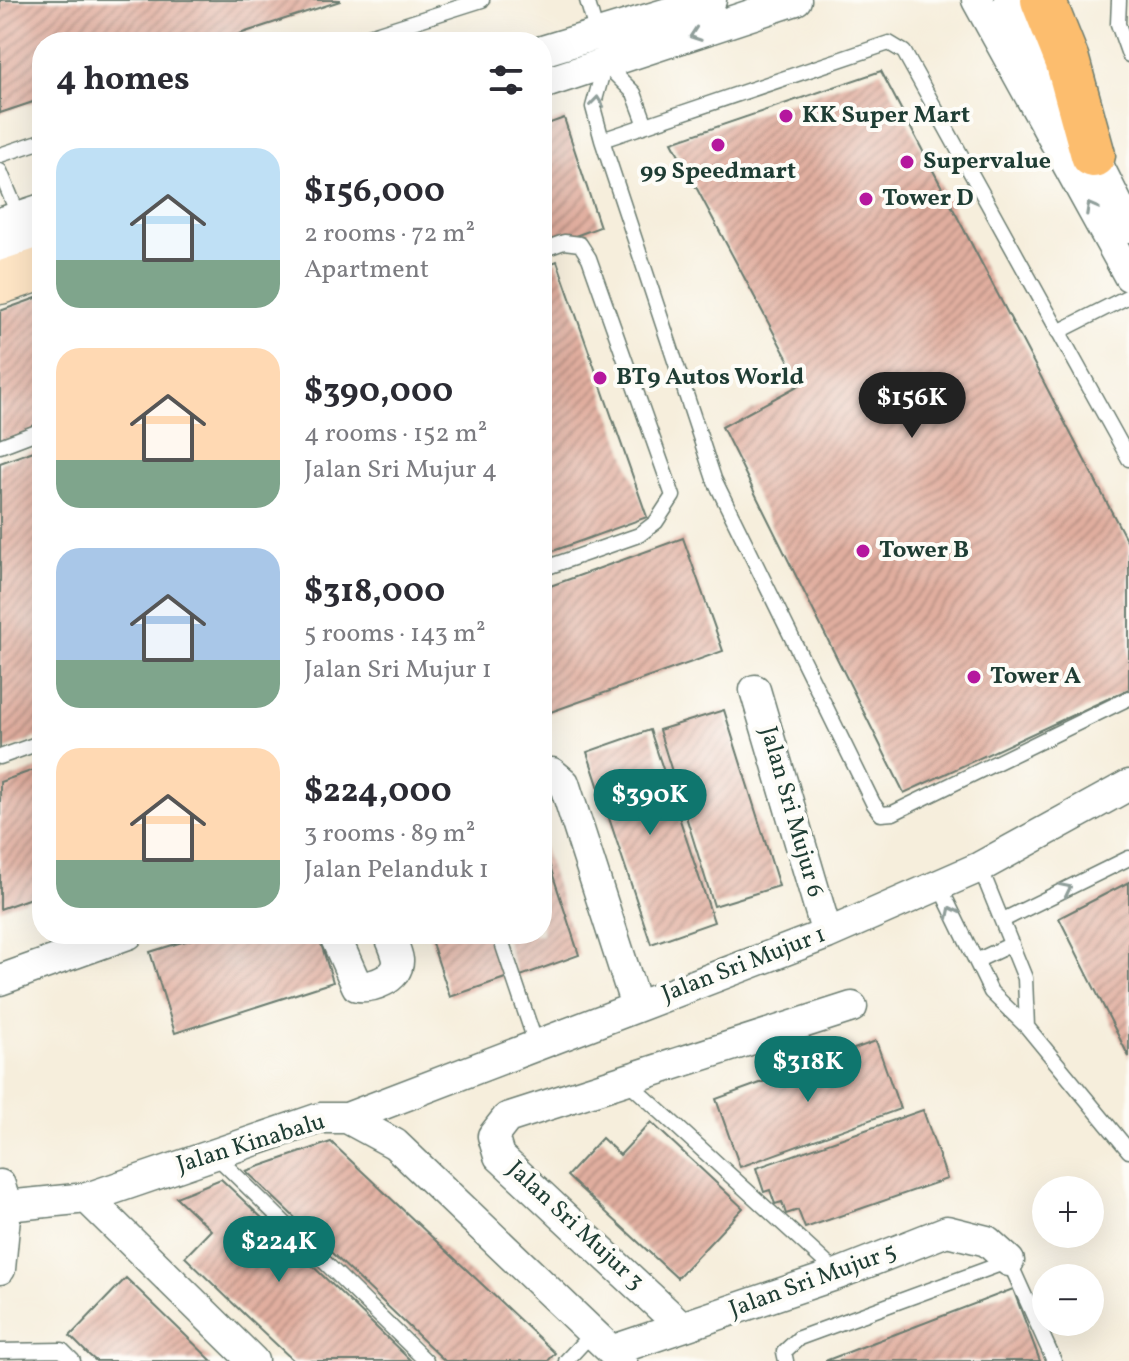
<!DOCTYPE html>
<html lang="en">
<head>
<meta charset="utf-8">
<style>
  :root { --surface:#fff; --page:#f2f2f3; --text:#2b2b33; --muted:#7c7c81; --accent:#0f766e }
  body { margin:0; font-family:Vollkorn,serif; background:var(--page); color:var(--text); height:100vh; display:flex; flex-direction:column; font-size:30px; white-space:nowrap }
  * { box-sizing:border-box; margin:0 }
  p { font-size:26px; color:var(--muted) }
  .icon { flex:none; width:44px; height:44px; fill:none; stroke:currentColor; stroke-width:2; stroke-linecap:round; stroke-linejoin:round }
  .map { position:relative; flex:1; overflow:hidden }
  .panel { position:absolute; left:32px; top:32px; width:520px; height:912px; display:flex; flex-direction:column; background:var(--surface); border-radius:32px; box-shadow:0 8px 32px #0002 }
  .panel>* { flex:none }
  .controls { position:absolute; left:1032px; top:1176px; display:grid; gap:16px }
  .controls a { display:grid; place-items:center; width:72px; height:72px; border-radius:50%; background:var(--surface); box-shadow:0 8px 32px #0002; font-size:40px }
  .price { position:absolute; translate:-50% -68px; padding:0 18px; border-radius:28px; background:var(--accent); color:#fff; font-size:26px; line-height:52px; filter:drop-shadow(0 2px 4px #0008) }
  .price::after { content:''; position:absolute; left:50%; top:48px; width:24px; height:18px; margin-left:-12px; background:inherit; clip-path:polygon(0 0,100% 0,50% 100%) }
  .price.selected { background:#222; color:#fff }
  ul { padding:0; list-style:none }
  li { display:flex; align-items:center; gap:24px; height:200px; padding:0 24px }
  li span { display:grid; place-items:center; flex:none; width:224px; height:160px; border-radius:24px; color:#555 }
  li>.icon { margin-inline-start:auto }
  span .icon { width:96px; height:96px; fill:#fffc; stroke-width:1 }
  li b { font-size:34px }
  h2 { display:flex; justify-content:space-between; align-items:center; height:96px; padding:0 24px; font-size:34px }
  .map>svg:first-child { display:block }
  .building { fill:url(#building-hatch) }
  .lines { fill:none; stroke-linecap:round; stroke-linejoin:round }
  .service-casing { stroke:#6a7b6f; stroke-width:17 }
  .minor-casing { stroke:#6a7b6f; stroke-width:33 }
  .secondary-casing { stroke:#6a7b6f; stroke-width:45 }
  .motorway-casing { stroke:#6a7b6f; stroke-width:47 }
  .service { stroke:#fff; stroke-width:14 }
  .minor { stroke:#fff; stroke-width:30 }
  .secondary { stroke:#fee5c5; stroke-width:42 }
  .motorway { stroke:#fcbd6e; stroke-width:44 }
  .oneway { stroke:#8f9e9a }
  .poi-dot { fill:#b5179e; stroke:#fdfcf7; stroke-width:3 }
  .labels { text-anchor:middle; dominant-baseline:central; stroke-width:8; stroke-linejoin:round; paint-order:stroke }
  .poi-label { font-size:24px; font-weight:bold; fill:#1f3d34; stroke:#fdfcf7; text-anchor:start }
  .street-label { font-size:24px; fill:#1f3d34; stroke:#fdfcf7 }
</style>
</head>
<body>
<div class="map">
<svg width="1129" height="1361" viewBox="0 0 1129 1361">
  <defs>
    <pattern id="building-hatch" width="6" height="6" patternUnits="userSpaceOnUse" patternTransform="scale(2)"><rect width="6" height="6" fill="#e1ae9f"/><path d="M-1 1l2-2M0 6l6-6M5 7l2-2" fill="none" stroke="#b68f82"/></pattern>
  </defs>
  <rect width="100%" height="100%" fill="#fdfcf7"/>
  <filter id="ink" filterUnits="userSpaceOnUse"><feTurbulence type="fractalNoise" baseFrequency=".0125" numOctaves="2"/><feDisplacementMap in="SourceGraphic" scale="16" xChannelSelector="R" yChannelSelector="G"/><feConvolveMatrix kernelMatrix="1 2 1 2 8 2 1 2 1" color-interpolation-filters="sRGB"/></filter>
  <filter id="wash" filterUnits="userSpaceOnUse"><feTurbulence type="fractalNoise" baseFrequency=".006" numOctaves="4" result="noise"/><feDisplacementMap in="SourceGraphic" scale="32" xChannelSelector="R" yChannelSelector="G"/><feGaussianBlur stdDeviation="1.8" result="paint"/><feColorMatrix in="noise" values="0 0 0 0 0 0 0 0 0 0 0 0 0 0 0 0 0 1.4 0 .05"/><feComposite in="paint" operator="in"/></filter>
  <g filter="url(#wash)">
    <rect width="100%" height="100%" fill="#f6eedc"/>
    <g id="blocks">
      <!-- building -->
      <path class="building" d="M 0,0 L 340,0 L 340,1 L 215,42 L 42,42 L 42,99 L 0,113 Z
        M 881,71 L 1129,545 L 1129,689 L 904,793 L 722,427 L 801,384 L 672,142 Z
        M 564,118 L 600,227 L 542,248 L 542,126 Z
        M 557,261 L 647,517 L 542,555 L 542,267 Z
        M 42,296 L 42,428 L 0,443 L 0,311 Z
        M 42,448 L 42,736 L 0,751 L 0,463 Z
        M 683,538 L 723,651 L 542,715 L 542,589 Z
        M 724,710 L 779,886 L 714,906 L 659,730 Z
        M 650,730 L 714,922 L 651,944 L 587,752 Z
        M 42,767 L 42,894 L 0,909 L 0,782 Z
        M 543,845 L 579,955 L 518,977 L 504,934 L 542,934 Z
        M 1129,882 L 1129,1057 L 1059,918 Z
        M 208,934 L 318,934 L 333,982 L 175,1033 L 150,952 Z
        M 429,934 L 494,934 L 508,977 L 450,997 Z
        M 876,1041 L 900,1109 L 740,1167 L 716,1099 Z
        M 923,1110 L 947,1179 L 805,1228 L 798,1210 L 786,1214 L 782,1202 L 775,1204 L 770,1190 L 764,1192 L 756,1168 Z
        M 651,1122 L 743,1208 L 677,1278 L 567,1176 L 602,1138 L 620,1155 Z
        M 331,1142 L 555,1353 L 548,1361 L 445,1361 L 246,1171 Z
        M 221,1179 L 342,1294 L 411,1361 L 294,1361 L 245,1315 L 185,1257 L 211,1230 L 176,1197 Z
        M 126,1278 L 146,1297 L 212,1361 L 96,1361 L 89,1355 L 70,1336 Z
        M 1013,1289 L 1040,1361 L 825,1361 Z"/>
    </g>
  </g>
  <g filter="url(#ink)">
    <use href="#blocks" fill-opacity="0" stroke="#6a7b6f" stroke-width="2"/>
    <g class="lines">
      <defs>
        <path id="service" d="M 587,0 L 597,34
          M 1119,0 L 1118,24 L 1129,55
          M 350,42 L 482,0
          M 646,125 L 634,93 L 605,64 L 593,107 L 602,140 L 714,479 L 873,803 L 881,814 L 893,813 L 1129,698
          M 602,140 L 889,43 L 904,52 L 1129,459
          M 0,155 L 42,141
          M 0,171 L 20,219
          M 542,250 L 564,242 L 580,244 L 589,258 L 673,496 L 656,522 L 639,535 L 542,569
          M 1058,332 L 1129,296
          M 0,446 L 42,430
          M 0,757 L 42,742
          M 980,867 L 1025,978 L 1027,1027
          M 939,885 L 991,992 L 1027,1027 L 1129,1151
          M 1003,920 L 1129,858
          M 499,934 L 536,1044
          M 976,961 L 1012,944
          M 626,1080 L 838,1274
          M 215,1155 L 426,1361
          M 0,1351 L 62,1350 L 73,1361
          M 566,1361 L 593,1332
          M 786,1361 L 784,1352 L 799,1338 L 1009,1261 L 1054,1361"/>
        <path id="minor" d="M 977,0 L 1129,276
          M 1009,0 L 1093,155 L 1129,227
          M 542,51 L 711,0
          M 542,84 L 796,0
          M 0,223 L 42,209
          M 0,251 L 42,238
          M 755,690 L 827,934
          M 542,774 L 552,773 L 564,783 L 636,1006
          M 334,934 L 357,986 C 372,988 399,979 398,960 C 397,952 392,942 389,934
          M 0,980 L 128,934
          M 347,1118 L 827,934 L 980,867 L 1129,785
          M 0,1185 L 6,1206 L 0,1269
          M 87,1198 L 253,1361
          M 6,1206 L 87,1198 L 320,1118 L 347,1118 L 395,1144 L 622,1361
          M 682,1327 L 499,1156 L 493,1136 L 507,1118 L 852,1007
          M 611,1351 L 838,1274 L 947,1231 L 987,1241 L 1009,1261"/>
        <path id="secondary" d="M 0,283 L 42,269"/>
        <path id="motorway" d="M 1043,0 L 1067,60 L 1093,155"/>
      </defs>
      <!-- service casing -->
      <use href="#service" class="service-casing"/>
      <!-- minor casing -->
      <use href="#minor" class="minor-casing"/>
      <!-- secondary casing -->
      <use href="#secondary" class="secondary-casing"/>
      <!-- motorway casing -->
      <use href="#motorway" class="motorway-casing"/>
      <!-- service -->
      <use href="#service" class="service"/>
      <!-- minor -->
      <use href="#minor" class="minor"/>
      <!-- secondary -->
      <use href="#secondary" class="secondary"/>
      <!-- motorway -->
      <use href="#motorway" class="motorway"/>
    </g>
    <!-- one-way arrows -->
    <defs><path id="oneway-chevron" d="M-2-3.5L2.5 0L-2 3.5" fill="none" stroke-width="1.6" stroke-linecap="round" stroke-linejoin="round" transform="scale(2)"/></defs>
    <g class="oneway">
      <use href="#oneway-chevron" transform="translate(695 35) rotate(161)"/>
      <use href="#oneway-chevron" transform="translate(597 102) rotate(-84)"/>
      <use href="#oneway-chevron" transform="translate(1091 208) rotate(-119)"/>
      <use href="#oneway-chevron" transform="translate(1066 889) rotate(-26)"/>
      <use href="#oneway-chevron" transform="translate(952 912) rotate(-116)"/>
    </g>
  </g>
  <!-- markers -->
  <g class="poi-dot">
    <circle cx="786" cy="116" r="8"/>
    <circle cx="718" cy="145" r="8"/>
    <circle cx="907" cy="162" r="8"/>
    <circle cx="866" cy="199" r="8"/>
    <circle cx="600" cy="378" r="8"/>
    <circle cx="863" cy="551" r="8"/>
    <circle cx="974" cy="677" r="8"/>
  </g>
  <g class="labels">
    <!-- poi labels -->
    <g class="poi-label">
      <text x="802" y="116">KK Super Mart</text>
      <text x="923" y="162">Supervalue</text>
      <text x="718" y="172" text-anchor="middle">99 Speedmart</text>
      <text x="882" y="199">Tower D</text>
      <text x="616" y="378">BT9 Autos World</text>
      <text x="879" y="551">Tower B</text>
      <text x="990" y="677">Tower A</text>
    </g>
    <!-- street labels -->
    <g class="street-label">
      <text transform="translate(791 812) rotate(74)">Jalan Sri Mujur 6</text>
      <text transform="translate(744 965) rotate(-21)">Jalan Sri Mujur 1</text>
      <text transform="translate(251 1144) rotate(-17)">Jalan Kinabalu</text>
      <text transform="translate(575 1226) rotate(43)">Jalan Sri Mujur 3</text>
      <text transform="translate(813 1281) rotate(-20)">Jalan Sri Mujur 5</text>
    </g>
  </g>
</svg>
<div class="controls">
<a>+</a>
<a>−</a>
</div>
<b class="price selected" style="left:912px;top:440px">$156K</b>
<b class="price" style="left:650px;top:837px">$390K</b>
<b class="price" style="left:808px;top:1104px">$318K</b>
<b class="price" style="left:279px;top:1284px">$224K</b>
<section class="panel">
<h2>4 homes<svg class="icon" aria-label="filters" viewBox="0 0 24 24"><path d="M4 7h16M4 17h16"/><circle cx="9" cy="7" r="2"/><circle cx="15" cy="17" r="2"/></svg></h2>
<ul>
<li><span style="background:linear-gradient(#bfe0f5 70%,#7fa58c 0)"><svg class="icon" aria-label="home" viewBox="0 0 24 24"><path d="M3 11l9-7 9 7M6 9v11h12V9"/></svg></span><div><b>$156,000</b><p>2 rooms · 72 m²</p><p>Apartment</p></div></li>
<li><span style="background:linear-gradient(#ffd9b3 70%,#7fa58c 0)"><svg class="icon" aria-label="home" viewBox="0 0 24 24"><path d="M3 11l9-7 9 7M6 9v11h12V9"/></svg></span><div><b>$390,000</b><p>4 rooms · 152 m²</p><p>Jalan Sri Mujur 4</p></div></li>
<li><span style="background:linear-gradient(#a9c7e8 70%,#7fa58c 0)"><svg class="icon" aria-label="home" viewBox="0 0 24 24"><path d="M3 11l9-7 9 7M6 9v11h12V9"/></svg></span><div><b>$318,000</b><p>5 rooms · 143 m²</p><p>Jalan Sri Mujur 1</p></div></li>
<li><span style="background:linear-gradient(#ffd9b3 70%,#7fa58c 0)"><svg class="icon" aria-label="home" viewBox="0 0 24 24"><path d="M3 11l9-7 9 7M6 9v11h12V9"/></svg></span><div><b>$224,000</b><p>3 rooms · 89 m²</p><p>Jalan Pelanduk 1</p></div></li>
</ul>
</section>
</div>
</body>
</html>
